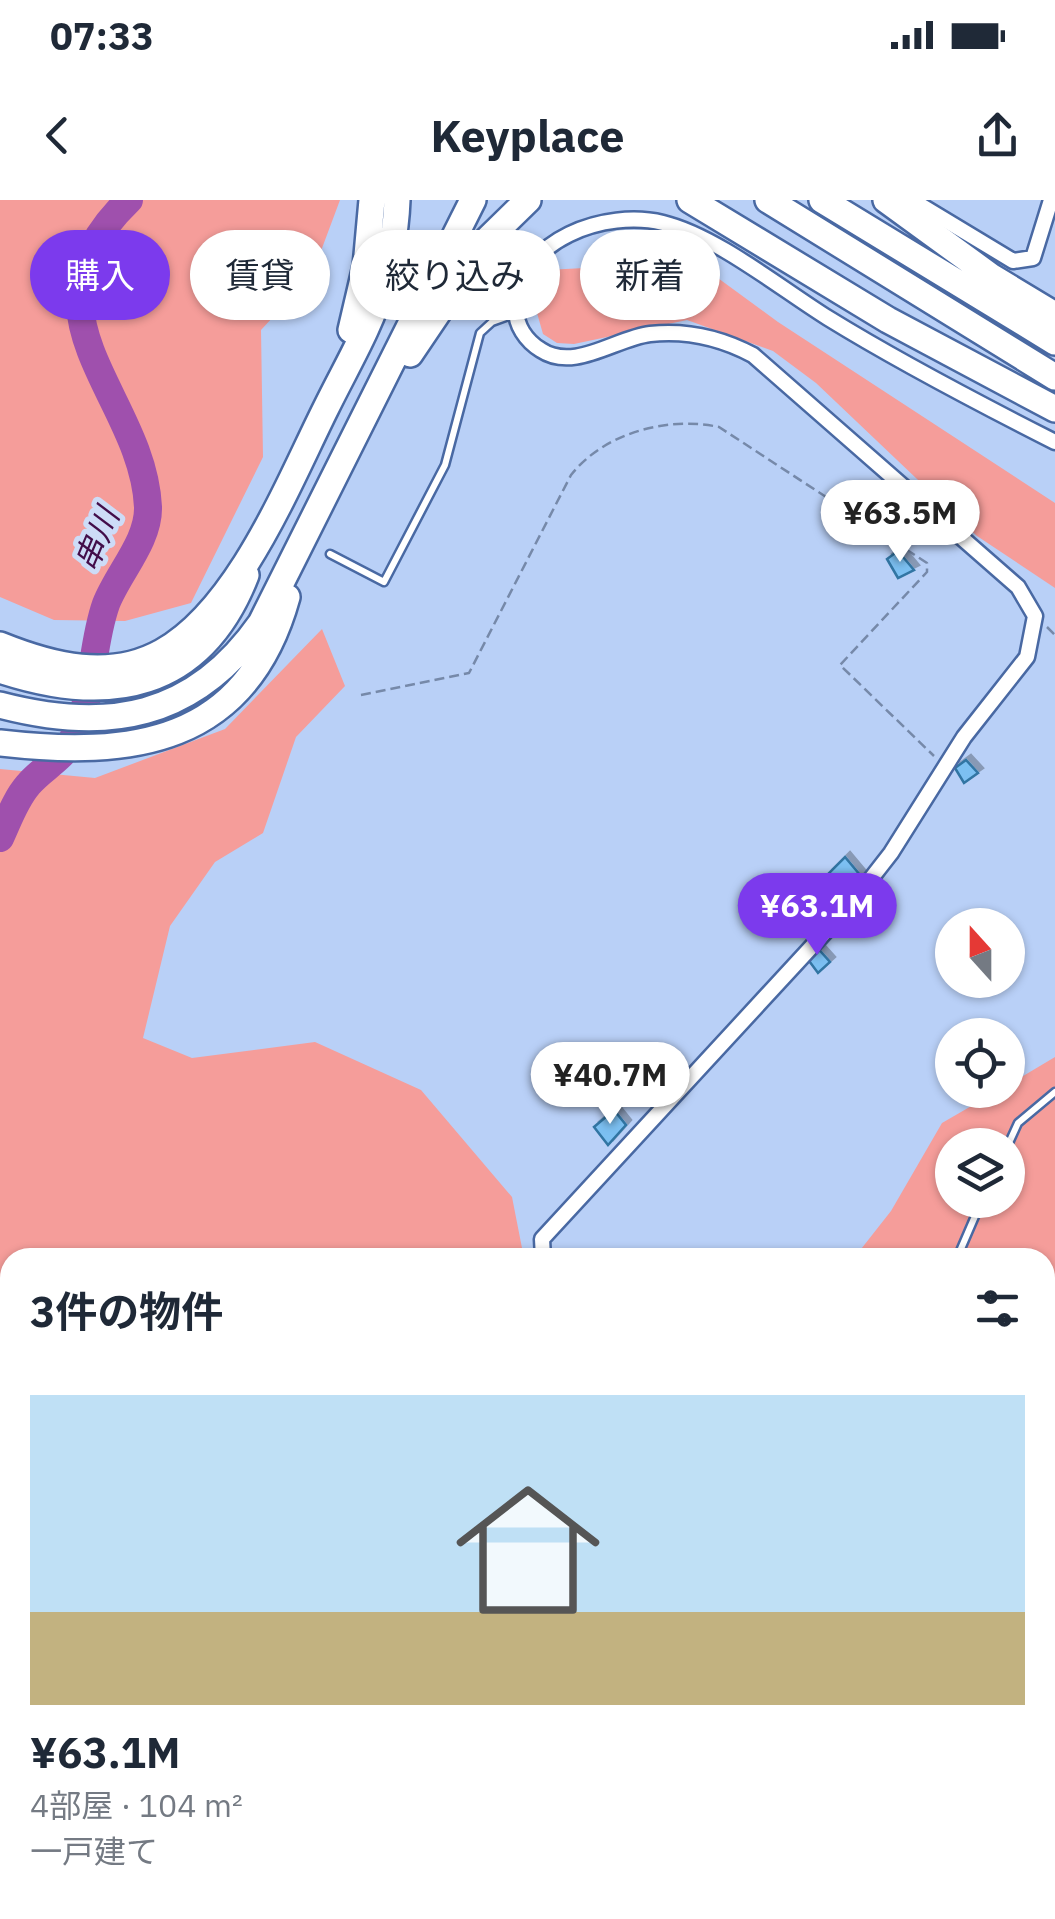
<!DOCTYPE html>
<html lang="ja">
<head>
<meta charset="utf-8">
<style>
  :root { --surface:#fff; --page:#f6f6f7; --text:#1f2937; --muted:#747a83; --line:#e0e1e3; --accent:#7c3aed }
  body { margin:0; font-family:"IBM Plex Sans","Noto Sans JP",sans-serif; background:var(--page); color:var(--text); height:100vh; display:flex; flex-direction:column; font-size:38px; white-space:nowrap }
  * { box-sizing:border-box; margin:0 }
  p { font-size:32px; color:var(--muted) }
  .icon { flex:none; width:55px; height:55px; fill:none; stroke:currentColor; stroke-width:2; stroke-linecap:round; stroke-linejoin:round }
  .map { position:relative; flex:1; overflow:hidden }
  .panel { position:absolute; left:0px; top:1048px; width:1055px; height:672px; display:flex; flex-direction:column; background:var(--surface); border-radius:30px 30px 0 0; box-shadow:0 2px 8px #0004 }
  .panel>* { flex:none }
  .guide { position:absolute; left:30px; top:30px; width:995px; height:90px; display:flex; gap:20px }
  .needle { width:65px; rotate:339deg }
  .controls { position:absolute; left:935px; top:708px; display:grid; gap:20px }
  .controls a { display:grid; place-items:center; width:90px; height:90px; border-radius:50%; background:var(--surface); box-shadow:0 2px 8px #0004; font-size:50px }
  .price { position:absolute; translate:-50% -85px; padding:0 22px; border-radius:35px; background:#fff; color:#222; font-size:32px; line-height:65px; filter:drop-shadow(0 2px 5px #0008) }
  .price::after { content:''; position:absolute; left:50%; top:60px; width:30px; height:22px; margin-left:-15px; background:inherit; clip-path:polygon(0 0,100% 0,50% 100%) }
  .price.current { background:var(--accent); color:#fff }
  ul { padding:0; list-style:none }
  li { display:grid; align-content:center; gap:20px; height:530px; padding:0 30px }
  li+li { border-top:2px solid var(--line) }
  li span { display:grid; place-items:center; height:310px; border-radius:0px; color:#555 }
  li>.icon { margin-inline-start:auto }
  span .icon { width:180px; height:180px; fill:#fffc; stroke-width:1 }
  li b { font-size:42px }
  h2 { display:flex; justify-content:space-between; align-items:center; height:120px; padding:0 30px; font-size:42px }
  .tag { padding:0 35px; border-radius:45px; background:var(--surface); box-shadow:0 2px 8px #0004; font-size:35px; line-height:90px }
  .tag.current { background:var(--accent); color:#fff }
  .status { display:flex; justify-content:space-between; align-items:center; height:70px; padding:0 50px; background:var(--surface); direction:ltr }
  .status svg { height:28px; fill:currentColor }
  header { display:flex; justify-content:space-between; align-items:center; height:130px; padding:0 30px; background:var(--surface); font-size:45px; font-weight:700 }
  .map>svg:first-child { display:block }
  .green { fill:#f59d9a; fill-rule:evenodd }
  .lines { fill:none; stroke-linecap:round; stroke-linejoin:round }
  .river { stroke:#9f50ad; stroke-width:28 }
  .building { fill:#7cc0f2; stroke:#3075a3; stroke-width:2.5; filter:url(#shadow) }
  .lane-casing { stroke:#4969a3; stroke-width:11 }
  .street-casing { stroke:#4969a3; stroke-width:19 }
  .highway-casing { stroke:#4969a3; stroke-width:30 }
  .path { stroke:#7689a9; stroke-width:2.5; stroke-dasharray:10 5; stroke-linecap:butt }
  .lane { stroke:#fff; stroke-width:6 }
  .street { stroke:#fff; stroke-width:14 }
  .highway { stroke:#fff; stroke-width:25 }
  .labels { text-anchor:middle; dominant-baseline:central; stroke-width:10; stroke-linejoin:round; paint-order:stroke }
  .water-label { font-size:32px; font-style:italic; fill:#420d4a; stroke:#cddcf7 }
</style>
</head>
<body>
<div class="status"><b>07:33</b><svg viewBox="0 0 49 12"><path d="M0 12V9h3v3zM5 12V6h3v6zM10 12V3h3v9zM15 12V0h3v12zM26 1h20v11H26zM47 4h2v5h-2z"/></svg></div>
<header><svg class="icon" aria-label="back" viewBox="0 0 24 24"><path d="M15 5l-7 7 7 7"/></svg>Keyplace<svg class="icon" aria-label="share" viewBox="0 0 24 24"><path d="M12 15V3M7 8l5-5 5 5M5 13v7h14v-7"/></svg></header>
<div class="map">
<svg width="1055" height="1719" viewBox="0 0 1055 1719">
  <defs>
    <filter id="shadow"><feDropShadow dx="5" dy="-5" stdDeviation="0" flood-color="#0004"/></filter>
  </defs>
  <rect width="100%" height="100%" fill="#b9d0f7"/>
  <!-- green -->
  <path class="green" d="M 0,0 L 340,0 L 312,75 L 261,130 L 263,257 L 191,403 L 125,421 L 54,420 L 0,397 Z
    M 696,62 L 778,122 L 1055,303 L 1055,388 L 977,336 L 816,183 L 773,151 L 687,120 L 574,144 L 557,143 L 543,134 L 533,99 L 547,70 Z
    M 322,429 L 345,486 L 296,537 L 263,633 L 215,662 L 170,726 L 143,838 L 192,858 L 315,842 L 421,890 L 512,997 L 522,1048 L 535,1057 L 10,1058 L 10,1466 L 0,1491 L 0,569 L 95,578 L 225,529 Z
    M 1055,857 L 1055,1258 L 1045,1257 L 1045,1058 L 854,1058 L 891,1011 L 942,923 L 999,890 L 1008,890 L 1008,885 ZM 952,945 L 1008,945 L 1008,1000 L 952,1000 Z
    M 0,1640 L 10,1648 L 10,1710 L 523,1710 L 500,1719 L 0,1719 Z"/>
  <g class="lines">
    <!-- river -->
    <path class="river" d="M 0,638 C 8,621 15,600 28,585 C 41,569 60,561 71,542 C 95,499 90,449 106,404 C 118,373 149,341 148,307 C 143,194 10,115 129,0"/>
  </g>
  <!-- building -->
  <path class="building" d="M 898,351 L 914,370 L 898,378 L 887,359 Z
    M 966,560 L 978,573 L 964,583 L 955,568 Z
    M 845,657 L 860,675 L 843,693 L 828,674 Z
    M 814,744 L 830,762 L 818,773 L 804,754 Z
    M 614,910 L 626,925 L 608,945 L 594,927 Z"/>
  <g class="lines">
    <defs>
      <path id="lane" d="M 330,354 L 384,382 L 445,265 L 480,133 L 492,122 L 514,114
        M 1008,945 L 1018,923 L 1055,892
        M 957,1058 L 982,1000
        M 1043,1710 L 1049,1719"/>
      <path id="street" d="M 912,0 L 1013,61 L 1033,58 L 1051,0
        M 543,1058 L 542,1039 L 852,703 L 891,653 L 964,537 L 1027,457 L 1035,416 L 1018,387 L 753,155 C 721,138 686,130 650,134 C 616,138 574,172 541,150 C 526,141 515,125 516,107 C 519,39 606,9 663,23 C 716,36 780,88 828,118 C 901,163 978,203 1055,242
        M 0,1624 L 10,1612"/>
      <path id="highway" d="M 690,0 L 888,120 L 1055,209
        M 768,0 L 1055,177
        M 822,0 L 1055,142
        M 886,0 L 992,77 L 1055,115
        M 351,130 L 366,66 L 372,0
        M 410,154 L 487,40 L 528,0
        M 0,445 C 52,466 110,481 162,452 C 239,409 288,284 326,208 C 346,167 371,126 383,83 C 391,56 396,28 397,0
        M 0,470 C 109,506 201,490 246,375
        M 0,505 C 107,533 194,519 261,423 L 473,0
        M 0,543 C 131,558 246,545 287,397"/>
    </defs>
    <!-- lane casing -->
    <use href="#lane" class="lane-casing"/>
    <!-- street casing -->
    <use href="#street" class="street-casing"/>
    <!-- highway casing -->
    <use href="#highway" class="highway-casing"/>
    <!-- path -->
    <path class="path" d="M 1047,427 L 1055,435
      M 361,495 L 469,473 L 571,275 C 604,233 667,216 719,227 L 927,363 L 927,372 L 840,465 L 934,556"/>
    <!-- lane -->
    <use href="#lane" class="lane"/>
    <!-- street -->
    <use href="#street" class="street"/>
    <!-- highway -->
    <use href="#highway" class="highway"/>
  </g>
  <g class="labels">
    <!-- water labels -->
    <g class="water-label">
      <text transform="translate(96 339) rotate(-67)">串川</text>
    </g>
  </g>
</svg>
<div class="controls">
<a><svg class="needle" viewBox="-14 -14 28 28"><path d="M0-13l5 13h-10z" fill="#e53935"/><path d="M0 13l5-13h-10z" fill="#747a83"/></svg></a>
<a><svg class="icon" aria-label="locate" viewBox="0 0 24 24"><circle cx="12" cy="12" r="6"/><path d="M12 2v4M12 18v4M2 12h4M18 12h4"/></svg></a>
<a><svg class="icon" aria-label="layers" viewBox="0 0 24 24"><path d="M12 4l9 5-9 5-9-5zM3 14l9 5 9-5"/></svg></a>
</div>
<b class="price" style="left:900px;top:365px">¥63.5M</b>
<b class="price current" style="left:817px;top:758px">¥63.1M</b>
<b class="price" style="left:610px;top:927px">¥40.7M</b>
<div class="guide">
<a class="tag current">購入</a>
<a class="tag">賃貸</a>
<a class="tag">絞り込み</a>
<a class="tag">新着</a>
</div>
<section class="panel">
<h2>3件の物件<svg class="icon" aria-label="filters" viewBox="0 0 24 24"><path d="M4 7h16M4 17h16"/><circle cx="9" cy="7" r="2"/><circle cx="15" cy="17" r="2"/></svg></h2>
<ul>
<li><span style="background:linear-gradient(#bfe0f5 70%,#c2b280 0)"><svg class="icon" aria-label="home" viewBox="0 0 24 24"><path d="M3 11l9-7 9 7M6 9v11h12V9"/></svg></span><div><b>¥63.1M</b><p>4部屋 · 104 m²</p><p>一戸建て</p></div></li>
</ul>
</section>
</div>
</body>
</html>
